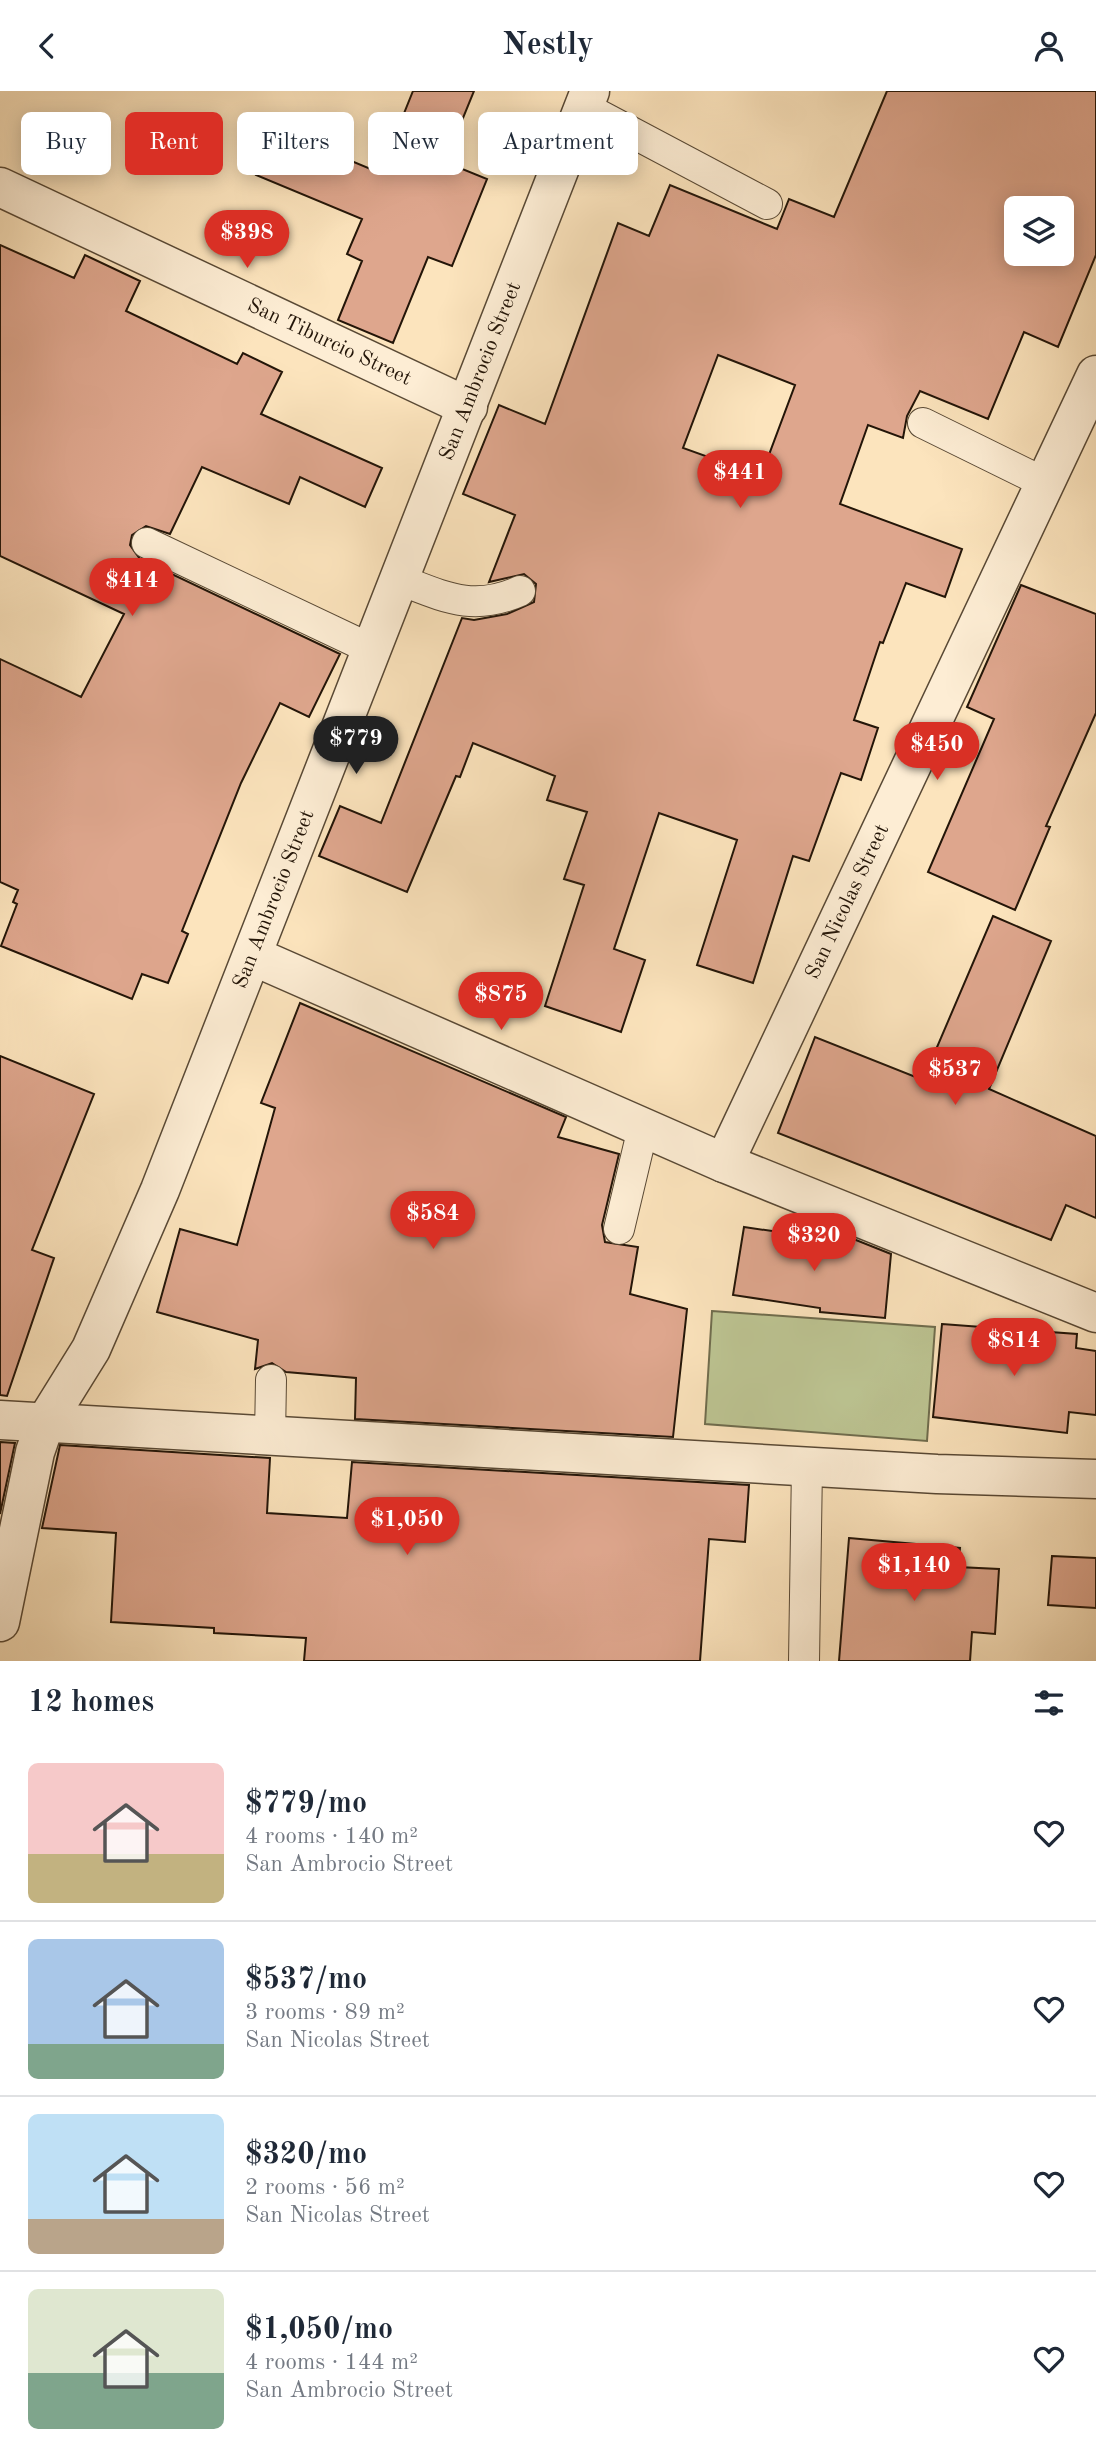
<!DOCTYPE html>
<html lang="en">
<head>
<meta charset="utf-8">
<style>
  :root { --surface:#fff; --page:#f2f2f3; --text:#1f2937; --muted:#747a83; --line:#e0e1e3; --accent:#d93025 }
  body { margin:0; font-family:"Old Standard TT",serif; background:var(--page); color:var(--text); height:100vh; display:flex; flex-direction:column; font-size:26px; white-space:nowrap }
  * { box-sizing:border-box; margin:0 }
  p { font-size:23px; color:var(--muted) }
  .icon { flex:none; width:38px; height:38px; fill:none; stroke:currentColor; stroke-width:2; stroke-linecap:round; stroke-linejoin:round }
  .map { position:relative; height:1570px; overflow:hidden }
  .drawer { display:flex; flex-direction:column; background:var(--surface); flex:1 }
  .drawer>* { flex:none }
  .top-card { position:absolute; left:21px; top:21px; width:700px; height:63px; display:flex; gap:14px }
  .controls { position:absolute; left:1004px; top:105px; display:grid; gap:14px }
  .controls a { display:grid; place-items:center; width:70px; height:70px; border-radius:10px; background:var(--surface); box-shadow:0 4px 18px #0003; font-size:35px }
  .price { position:absolute; translate:-50% -60px; padding:0 16px; border-radius:24px; background:var(--accent); color:#fff; font-size:23px; line-height:46px; filter:drop-shadow(0 2px 4px #0008) }
  .price::after { content:''; position:absolute; left:50%; top:42px; width:21px; height:16px; margin-left:-10px; background:inherit; clip-path:polygon(0 0,100% 0,50% 100%) }
  .price.current { background:#222; color:#fff }
  ul { padding:0; list-style:none }
  li { display:flex; align-items:center; gap:21px; height:175px; padding:0 28px }
  li+li { border-top:2px solid var(--line) }
  li span { display:grid; place-items:center; flex:none; width:196px; height:140px; border-radius:10px; color:#555 }
  li>.icon { margin-inline-start:auto }
  span .icon { width:84px; height:84px; fill:#fffc; stroke-width:1 }
  li b { font-size:30px }
  h2 { display:flex; justify-content:space-between; align-items:center; height:84px; padding:0 28px; font-size:30px }
  .pill { padding:0 24px; border-radius:10px; background:var(--surface); box-shadow:0 4px 18px #0003; font-size:24px; line-height:63px }
  .pill.current { background:var(--accent); color:#fff }
  header { display:flex; justify-content:space-between; align-items:center; height:91px; padding:0 28px; background:var(--surface); font-size:32px; font-weight:800 }
  .map>svg:first-child { display:block }
  .green { fill:#bdc593; stroke:#706d4e; stroke-width:2 }
  .building { fill:#dea68d; stroke:#231508; stroke-width:2; fill-rule:evenodd }
  .lines { fill:none; stroke-linecap:round; stroke-linejoin:round }
  .service-casing { stroke:#594935; stroke-width:32 }
  .minor-casing { stroke:#594935; stroke-width:41 }
  .service { stroke:#fdedd4; stroke-width:30 }
  .minor { stroke:#fdedd4; stroke-width:38 }
  .labels { text-anchor:middle; dominant-baseline:central; stroke-width:5; stroke-linejoin:round; paint-order:stroke }
  .street-label { font-size:21px; fill:#231508; stroke:#fdedd4 }
</style>
</head>
<body>
<header><svg class="icon" aria-label="back" viewBox="0 0 24 24"><path d="M15 5l-7 7 7 7"/></svg>Nestly<svg class="icon" aria-label="person" viewBox="0 0 24 24"><circle cx="12" cy="8" r="4"/><path d="M4 21q1-7 8-7t8 7"/></svg></header>
<div class="map">
<svg width="1096" height="1570" viewBox="0 0 1096 1570">
  <rect width="100%" height="100%" fill="#fce4bd"/>
  <filter id="stains"><feTurbulence type="fractalNoise" baseFrequency=".00286" numOctaves="4"/><feColorMatrix values="0 0 0 0 .2 0 0 0 0 .09 0 0 0 0 .02 0 0 0 .5 -.17"/></filter>
  <radialGradient id="worn" r=".72"><stop offset=".6" stop-color="#630" stop-opacity="0"/><stop offset="1" stop-color="#630" stop-opacity=".3"/></radialGradient>
  <!-- green -->
  <path class="green" d="M 712,1220 L 935,1236 L 927,1350 L 705,1333 Z"/>
  <!-- building -->
  <path class="building" d="M 413,0 L 474,0 L 445,71 L 487,88 L 452,175 L 428,166 L 393,252 L 338,229 L 362,170 L 347,163 L 362,128 L 256,84 L 275,38 L 380,82 Z
    M 887,0 L 1096,0 L 1096,164 L 1058,256 L 1024,241 L 988,328 L 920,300 L 907,325 L 903,347 L 868,334 L 840,413 L 962,458 L 945,506 L 906,492 L 883,552 L 880,551 L 854,629 L 878,637 L 861,689 L 841,682 L 809,770 L 793,765 L 753,892 L 697,874 L 737,749 L 659,722 L 614,858 L 645,869 L 621,941 L 545,915 L 584,794 L 564,788 L 587,721 L 547,709 L 555,685 L 473,652 L 460,686 L 456,685 L 407,801 L 319,765 L 340,715 L 381,732 L 462,527 L 474,529 L 507,523 L 534,511 L 536,493 L 524,483 L 489,491 L 515,424 L 463,403 L 499,314 L 545,333 L 618,132 L 649,145 L 670,94 L 777,138 L 789,108 L 834,126 ZM 1017,117 L 1062,117 L 1062,163 L 1017,163 ZM 718,264 L 795,294 L 761,385 L 683,357 Z
    M 0,154 L 74,187 L 85,164 L 140,190 L 126,220 L 237,273 L 243,262 L 282,281 L 261,323 L 382,377 L 365,416 L 300,386 L 289,413 L 202,376 L 170,443 L 146,435 L 132,444 L 130,454 L 140,468 L 340,563 L 309,626 L 280,612 L 241,692 L 182,840 L 188,843 L 168,892 L 142,883 L 132,908 L 1,855 L 17,813 L 13,811 L 18,799 L 0,791 L 0,568 L 81,606 L 124,523 L 0,465 Z
    M 1021,494 L 1096,523 L 1096,622 L 1046,735 L 1050,736 L 1015,819 L 928,781 L 994,628 L 967,616 Z
    M 993,825 L 1051,850 L 989,998 L 1096,1045 L 1096,1127 L 1066,1114 L 1051,1149 L 778,1042 L 815,946 L 923,989 Z
    M 300,912 L 566,1026 L 558,1046 L 619,1063 L 602,1134 L 605,1151 L 638,1156 L 630,1203 L 687,1218 L 673,1346 L 355,1328 L 356,1287 L 286,1281 L 272,1272 L 255,1278 L 258,1249 L 157,1221 L 180,1138 L 237,1154 L 275,1017 L 261,1012 Z
    M 0,965 L 94,1003 L 32,1159 L 54,1167 L 7,1305 L 0,1304 Z
    M 744,1136 L 827,1148 L 856,1149 L 891,1163 L 885,1227 L 820,1221 L 820,1217 L 733,1204 Z
    M 942,1233 L 1077,1243 L 1076,1257 L 1096,1260 L 1096,1324 L 1069,1321 L 1067,1342 L 933,1326 Z
    M 0,1351 L 15,1352 L 0,1423 Z
    M 60,1354 L 270,1367 L 267,1422 L 347,1427 L 352,1371 L 749,1394 L 745,1451 L 709,1448 L 700,1570 L 304,1570 L 306,1547 L 214,1542 L 214,1537 L 111,1531 L 116,1442 L 42,1437 Z
    M 849,1447 L 960,1457 L 958,1476 L 999,1478 L 995,1543 L 972,1541 L 970,1570 L 839,1570 Z
    M 1052,1465 L 1096,1467 L 1096,1517 L 1048,1514 Z"/>
  <g class="lines">
    <defs>
      <path id="service" d="M 584,16 L 767,113
        M 923,332 L 1045,392
        M 147,452 L 373,559
        M 400,489 C 445,506 473,521 520,500
        M 619,1138 L 643,1037
        M 270,1345 L 271,1289
        M 804,1570 L 807,1375"/>
      <g id="minor">
        <path id="s1" d="M 0,96 L 468,316"/>
        <path d="M 253,865 L 724,1072 L 1096,1222"/>
        <path id="s2" d="M 724,1072 L 1096,284"/>
        <path d="M 0,1329 L 937,1383 L 1096,1388"/>
        <path id="s3" d="M 0,1531 L 35,1361 L 45,1332 L 91,1258 L 160,1099 L 590,0"/>
      </g>
    </defs>
    <!-- service casing -->
    <use href="#service" class="service-casing"/>
    <!-- minor casing -->
    <use href="#minor" class="minor-casing"/>
    <!-- service -->
    <use href="#service" class="service"/>
    <!-- minor -->
    <use href="#minor" class="minor"/>
  </g>
  <g class="labels">
    <!-- street labels -->
    <g class="street-label">
      <text stroke="none"><textPath href="#s1" startOffset="364">San Tiburcio Street</textPath></text>
      <text stroke="none"><textPath href="#s3" startOffset="1344">San Ambrocio Street</textPath></text>
      <text stroke="none"><textPath href="#s3" startOffset="777">San Ambrocio Street</textPath></text>
      <text stroke="none"><textPath href="#s2" startOffset="289">San Nicolas Street</textPath></text>
    </g>
  </g>
  <rect width="100%" height="100%" filter="url(#stains)"/>
  <rect width="100%" height="100%" fill="url(#worn)"/>
</svg>
<div class="controls">
<a><svg class="icon" aria-label="layers" viewBox="0 0 24 24"><path d="M12 4l9 5-9 5-9-5zM3 14l9 5 9-5"/></svg></a>
</div>
<b class="price" style="left:247px;top:179px">$398</b>
<b class="price" style="left:740px;top:419px">$441</b>
<b class="price" style="left:132px;top:527px">$414</b>
<b class="price current" style="left:356px;top:685px">$779</b>
<b class="price" style="left:937px;top:691px">$450</b>
<b class="price" style="left:501px;top:941px">$875</b>
<b class="price" style="left:955px;top:1016px">$537</b>
<b class="price" style="left:433px;top:1160px">$584</b>
<b class="price" style="left:814px;top:1182px">$320</b>
<b class="price" style="left:1014px;top:1287px">$814</b>
<b class="price" style="left:407px;top:1466px">$1,050</b>
<b class="price" style="left:914px;top:1512px">$1,140</b>
<div class="top-card">
<a class="pill">Buy</a>
<a class="pill current">Rent</a>
<a class="pill">Filters</a>
<a class="pill">New</a>
<a class="pill">Apartment</a>
</div>
</div>
<section class="drawer">
<h2>12 homes<svg class="icon" aria-label="filters" viewBox="0 0 24 24"><path d="M4 7h16M4 17h16"/><circle cx="9" cy="7" r="2"/><circle cx="15" cy="17" r="2"/></svg></h2>
<ul>
<li><span style="background:linear-gradient(#f6c9c9 65%,#c2b280 0)"><svg class="icon" aria-label="home" viewBox="0 0 24 24"><path d="M3 11l9-7 9 7M6 9v11h12V9"/></svg></span><div><b>$779/mo</b><p>4 rooms · 140 m²</p><p>San Ambrocio Street</p></div><svg class="icon" aria-label="heart" viewBox="0 0 24 24"><path d="M12 20l-8-8c-3-5 5-10 8-4 3-6 11-1 8 4z"/></svg></li>
<li><span style="background:linear-gradient(#a9c7e8 75%,#7fa58c 0)"><svg class="icon" aria-label="home" viewBox="0 0 24 24"><path d="M3 11l9-7 9 7M6 9v11h12V9"/></svg></span><div><b>$537/mo</b><p>3 rooms · 89 m²</p><p>San Nicolas Street</p></div><svg class="icon" aria-label="heart" viewBox="0 0 24 24"><path d="M12 20l-8-8c-3-5 5-10 8-4 3-6 11-1 8 4z"/></svg></li>
<li><span style="background:linear-gradient(#bfe0f5 75%,#b9a48a 0)"><svg class="icon" aria-label="home" viewBox="0 0 24 24"><path d="M3 11l9-7 9 7M6 9v11h12V9"/></svg></span><div><b>$320/mo</b><p>2 rooms · 56 m²</p><p>San Nicolas Street</p></div><svg class="icon" aria-label="heart" viewBox="0 0 24 24"><path d="M12 20l-8-8c-3-5 5-10 8-4 3-6 11-1 8 4z"/></svg></li>
<li><span style="background:linear-gradient(#dfe7d0 60%,#7fa58c 0)"><svg class="icon" aria-label="home" viewBox="0 0 24 24"><path d="M3 11l9-7 9 7M6 9v11h12V9"/></svg></span><div><b>$1,050/mo</b><p>4 rooms · 144 m²</p><p>San Ambrocio Street</p></div><svg class="icon" aria-label="heart" viewBox="0 0 24 24"><path d="M12 20l-8-8c-3-5 5-10 8-4 3-6 11-1 8 4z"/></svg></li>
</ul>
</section>
</body>
</html>
